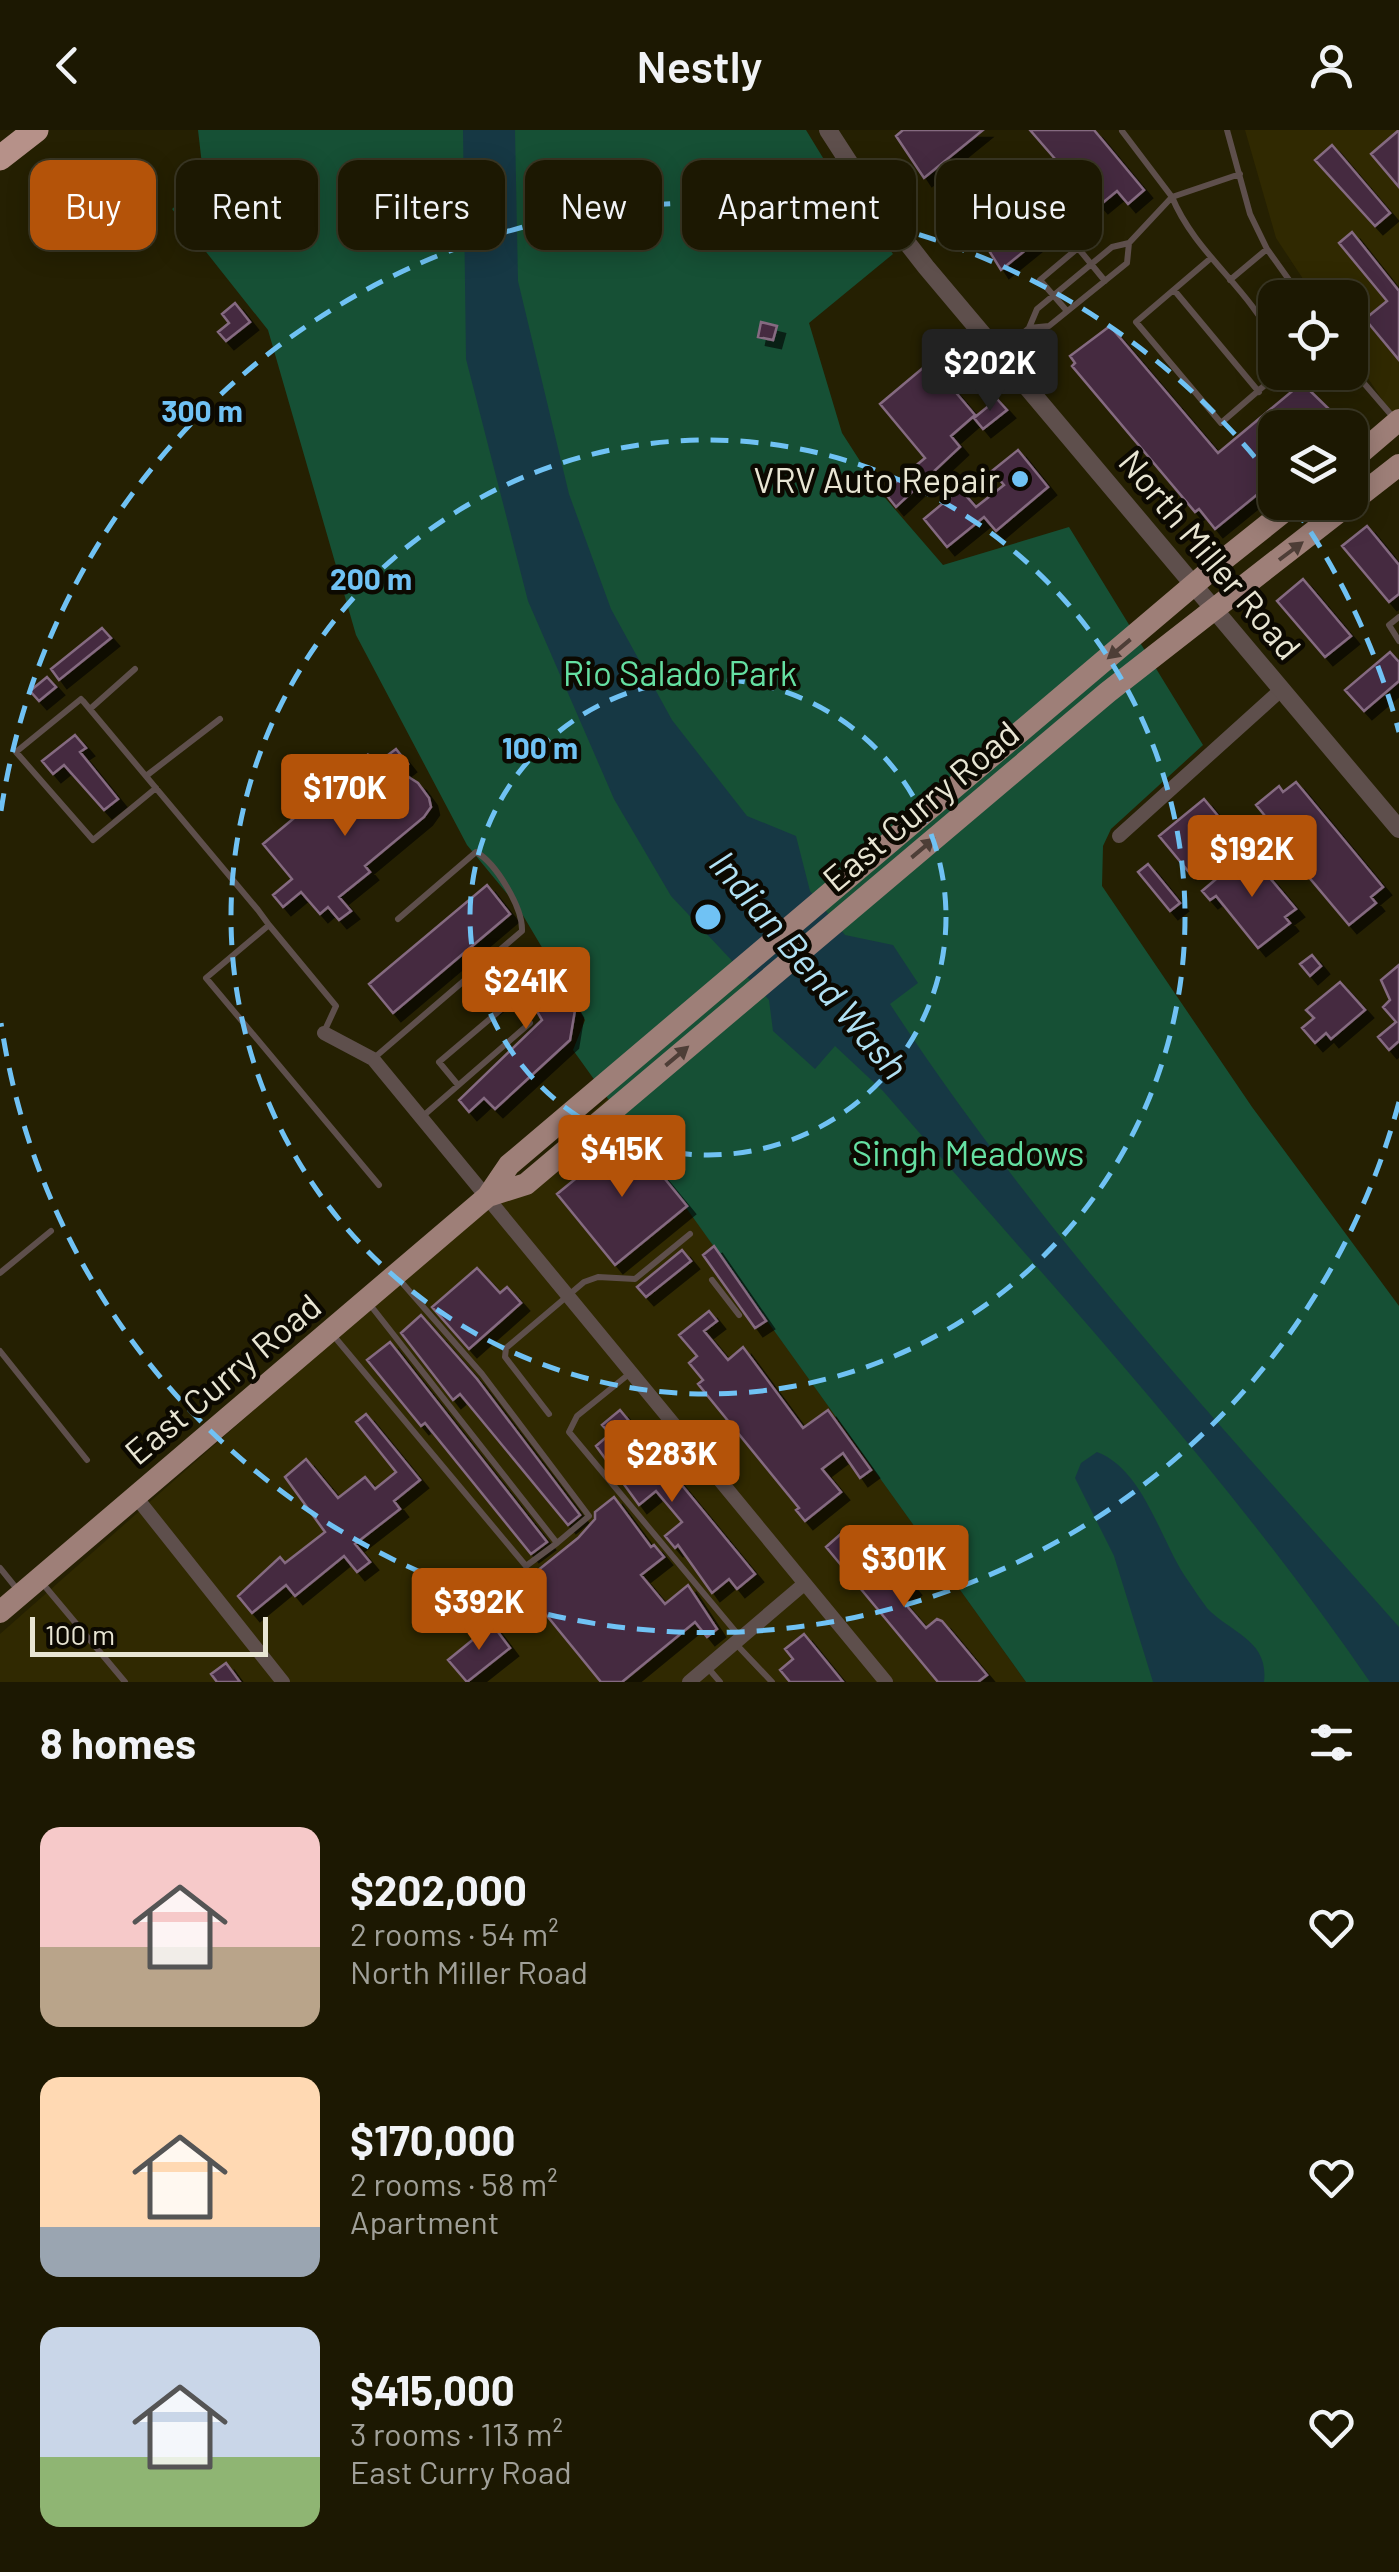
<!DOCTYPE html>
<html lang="en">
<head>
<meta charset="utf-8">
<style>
  :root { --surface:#1c1802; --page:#292511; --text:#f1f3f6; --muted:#a0a099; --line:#3a3724; --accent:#b45309 }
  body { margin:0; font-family:Barlow,sans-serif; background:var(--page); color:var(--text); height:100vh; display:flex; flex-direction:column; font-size:38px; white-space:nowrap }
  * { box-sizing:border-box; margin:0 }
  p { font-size:32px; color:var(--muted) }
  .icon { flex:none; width:55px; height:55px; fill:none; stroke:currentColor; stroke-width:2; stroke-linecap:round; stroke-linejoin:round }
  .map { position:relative; height:1552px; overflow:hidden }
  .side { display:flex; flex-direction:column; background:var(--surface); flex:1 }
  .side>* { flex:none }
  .top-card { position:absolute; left:30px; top:30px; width:1340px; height:90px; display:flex; gap:20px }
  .tools { position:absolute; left:1258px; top:150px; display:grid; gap:20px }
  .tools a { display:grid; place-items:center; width:110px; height:110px; border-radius:20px; background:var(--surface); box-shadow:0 5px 25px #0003,0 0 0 2px var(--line); font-size:50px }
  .scale { position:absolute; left:30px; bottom:25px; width:238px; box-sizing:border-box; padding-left:10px; border:5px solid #e8e5d3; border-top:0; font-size:28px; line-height:35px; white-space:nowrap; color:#e8e5d3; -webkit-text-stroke:8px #0c0901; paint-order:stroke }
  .price { position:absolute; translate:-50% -85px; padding:0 22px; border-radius:10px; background:var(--accent); color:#fff; font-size:32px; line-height:65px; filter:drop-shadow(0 2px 5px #0008) }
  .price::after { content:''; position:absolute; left:50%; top:60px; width:30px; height:22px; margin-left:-15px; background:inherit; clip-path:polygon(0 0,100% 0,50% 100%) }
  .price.current { background:#222; color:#fff }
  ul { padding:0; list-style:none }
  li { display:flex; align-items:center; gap:30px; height:250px; padding:0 40px }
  li span { display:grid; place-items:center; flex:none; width:280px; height:200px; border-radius:20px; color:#555 }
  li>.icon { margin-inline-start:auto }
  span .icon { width:120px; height:120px; fill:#fffc; stroke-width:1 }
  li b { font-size:42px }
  h2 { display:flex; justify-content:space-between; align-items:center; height:120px; padding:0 40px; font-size:42px }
  .tag { padding:0 35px; border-radius:20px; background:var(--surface); box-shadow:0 5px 25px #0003,0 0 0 2px var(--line); font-size:35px; line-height:90px }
  .tag.current { background:var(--accent); color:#fff }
  header { display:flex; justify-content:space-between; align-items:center; height:130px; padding:0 40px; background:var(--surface); font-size:45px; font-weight:600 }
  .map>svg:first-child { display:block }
  .built { fill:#302901 }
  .green { fill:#165035 }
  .water { fill:#163844 }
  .building { fill:#442c40; stroke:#856a81; stroke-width:2.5; filter:url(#shadow) }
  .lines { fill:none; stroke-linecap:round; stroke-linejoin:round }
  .service { stroke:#5e4f4c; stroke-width:6 }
  .minor { stroke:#5e4f4c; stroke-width:14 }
  .tertiary { stroke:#5e4f4c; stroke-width:18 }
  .primary { stroke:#9e7f78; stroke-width:22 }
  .motorway { stroke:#b69189; stroke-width:25 }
  .oneway { fill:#4e3e37 }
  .ring { fill:none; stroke:#70c2f4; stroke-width:5; stroke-dasharray:18 12 }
  .poi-dot { fill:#70c2f4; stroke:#0c0901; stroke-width:4 }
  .labels { text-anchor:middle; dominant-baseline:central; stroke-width:9; stroke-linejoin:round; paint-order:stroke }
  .poi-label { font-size:35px; fill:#e8e5d3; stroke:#0c0901; text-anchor:end }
  .street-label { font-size:35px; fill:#e8e5d3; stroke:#0c0901 }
  .park-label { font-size:35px; fill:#65e0a2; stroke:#0c0901 }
  .water-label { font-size:38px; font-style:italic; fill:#b0e0f3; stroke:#0c0901 }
  .centre { fill:#70c2f4; stroke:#0c0901; stroke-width:5 }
  .ring-label { font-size:30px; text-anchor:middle; font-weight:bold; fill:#70c2f4; stroke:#0c0901; stroke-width:9; stroke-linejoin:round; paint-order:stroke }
</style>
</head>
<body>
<header><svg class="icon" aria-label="back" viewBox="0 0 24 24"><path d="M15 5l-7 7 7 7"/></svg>Nestly<svg class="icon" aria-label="person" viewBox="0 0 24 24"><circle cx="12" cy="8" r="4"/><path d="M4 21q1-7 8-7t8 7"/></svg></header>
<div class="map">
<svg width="1399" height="1552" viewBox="0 0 1399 1552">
  <defs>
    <filter id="shadow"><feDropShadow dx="8" dy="8" stdDeviation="0" flood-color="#0009"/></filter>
  </defs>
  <rect width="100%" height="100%" fill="#252002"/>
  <!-- built -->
  <path class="built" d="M 1245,0 L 1399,0 L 1399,281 L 1393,286 L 1350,221 L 1350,168 L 1315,167 L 1276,108 Z
    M 608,968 L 1026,1552 L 0,1552 L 0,1504 Z"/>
  <!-- green -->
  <path class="green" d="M 198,0 L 806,0 L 831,41 L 893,124 L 809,193 L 842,303 L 880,362 L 943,435 L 1069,397 L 1203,615 L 1111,699 L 1103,716 L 1102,756 L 1252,977 L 1399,1176 L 1399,1552 L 1026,1552 L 573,920 L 585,890 L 518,777 L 467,715 L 356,505 L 268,200 L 172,79 L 204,52 Z"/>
  <!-- water -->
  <path class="water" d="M 463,0 L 515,0 L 518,151 L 569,364 L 611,479 L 672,590 L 747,686 L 796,706 L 810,761 L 845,805 L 893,815 L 918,853 L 890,874 C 1036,1098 1222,1297 1399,1497 L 1399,1552 L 1370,1552 C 1226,1342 1049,1153 883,961 L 835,916 L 815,939 L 773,901 L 769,870 L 671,766 L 614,669 L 528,471 L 466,229 Z
    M 1097,1322 C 1145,1340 1161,1414 1189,1452 C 1195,1461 1201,1470 1207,1478 C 1232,1504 1269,1510 1264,1552 L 1153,1552 L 1114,1426 L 1075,1348 L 1081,1333 Z"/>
  <!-- building -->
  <path class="building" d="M 903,0 L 983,0 L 924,48 L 896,6 Z
    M 1030,0 L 1094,0 L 1144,60 L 1128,74 L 1117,61 L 1100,75 L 1092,66 L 1001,140 L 980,106 L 990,94 L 986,89 L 1056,30 Z
    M 1399,0 L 1399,57 L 1371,24 Z
    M 1332,15 L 1390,83 L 1375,96 L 1315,30 Z
    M 1352,102 L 1399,161 L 1399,230 L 1365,189 L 1387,171 L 1339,113 Z
    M 235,173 L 250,192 L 226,211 L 218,202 L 229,193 L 222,184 Z
    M 761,192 L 777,196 L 773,210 L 758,207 Z
    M 1110,196 L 1218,323 L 1302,253 L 1335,285 L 1329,290 L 1336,298 L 1275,298 L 1275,350 L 1215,399 L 1199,379 L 1195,382 L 1072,236 L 1075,233 L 1070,226 Z
    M 930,232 L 975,285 L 951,306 L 960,317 L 896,377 L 884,362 L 925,328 L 880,274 Z
    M 997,269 L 1007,280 L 983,299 L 974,288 Z
    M 1018,320 L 1048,357 L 996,401 L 984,387 L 947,417 L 924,389 L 960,359 L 976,377 L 1004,355 L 992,341 Z
    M 1367,396 L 1399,435 L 1399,464 L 1389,472 L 1342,416 Z
    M 1303,449 L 1351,506 L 1325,527 L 1277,471 Z
    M 102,498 L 111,508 L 59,550 L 51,539 Z
    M 1390,522 L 1399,532 L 1399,551 L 1364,581 L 1345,560 Z
    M 47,547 L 56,557 L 39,571 L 30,561 Z
    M 75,605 L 86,618 L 80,622 L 118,669 L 104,680 L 64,635 L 53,644 L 42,631 Z
    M 396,619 L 408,634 L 399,641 L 418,653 L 429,668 L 431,677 L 424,687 L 365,736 L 370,742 L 339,767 L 351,781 L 339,790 L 328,777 L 320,784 L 301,762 L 283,777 L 273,765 L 292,749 L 263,714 L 324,663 L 347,691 L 391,655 L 367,624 L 380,631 Z
    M 1296,652 L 1383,757 L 1371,767 L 1376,773 L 1349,795 L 1271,702 L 1275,698 L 1256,675 L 1279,656 L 1283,662 Z
    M 1204,669 L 1233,704 L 1188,741 L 1159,706 Z
    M 1248,722 L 1296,779 L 1285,787 L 1290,793 L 1258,818 L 1216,766 L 1210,770 L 1202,761 Z
    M 1148,734 L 1180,773 L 1170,781 L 1138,742 Z
    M 487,755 L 510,784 L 393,883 L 369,854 Z
    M 533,821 L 552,840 L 575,880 L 570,910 L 495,979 L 484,968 L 469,982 L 459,970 L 542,890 L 520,852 L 492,876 L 482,864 Z
    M 1312,825 L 1321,836 L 1310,846 L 1300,834 Z
    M 1399,835 L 1399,911 L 1389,920 L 1378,907 L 1396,892 L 1383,877 L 1390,870 L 1381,850 Z
    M 1340,852 L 1365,880 L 1331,909 L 1326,903 L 1315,913 L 1302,898 L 1314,888 L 1306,880 Z
    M 629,1005 L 687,1076 L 615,1135 L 557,1064 Z
    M 714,1116 L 766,1191 L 755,1198 L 703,1125 Z
    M 682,1120 L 691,1131 L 646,1167 L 637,1157 Z
    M 477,1138 L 500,1163 L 507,1157 L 521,1173 L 469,1219 L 432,1177 Z
    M 709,1181 L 717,1191 L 704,1201 L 728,1230 L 743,1217 L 803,1298 L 828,1280 L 871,1340 L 860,1348 L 843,1323 L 822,1339 L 841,1362 L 805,1391 L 796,1380 L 799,1378 L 698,1254 L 703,1250 L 689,1233 L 697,1226 L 679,1205 Z
    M 421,1185 L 477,1249 L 580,1385 L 568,1395 L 460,1264 L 453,1270 L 401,1203 Z
    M 390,1212 L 547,1412 L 531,1424 L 425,1293 L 421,1296 L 367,1230 Z
    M 620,1280 L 755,1444 L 737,1459 L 729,1449 L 712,1463 L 678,1415 L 675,1418 L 665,1406 L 682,1392 L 656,1361 L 639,1375 L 596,1316 L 610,1304 L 602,1295 Z
    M 366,1284 L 420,1350 L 394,1371 L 400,1379 L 355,1414 L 370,1432 L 357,1442 L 344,1426 L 295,1466 L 286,1455 L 252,1483 L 238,1466 L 280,1427 L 285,1433 L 325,1402 L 285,1347 L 306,1329 L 338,1368 L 365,1347 L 375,1359 L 396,1342 L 356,1292 Z
    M 614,1367 L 651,1417 L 654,1415 L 664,1427 L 641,1445 L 665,1474 L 688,1455 L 717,1499 L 707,1507 L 695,1492 L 622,1552 L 601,1552 L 521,1454 L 578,1408 L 595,1389 L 595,1382 Z
    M 865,1400 L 913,1457 L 900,1468 L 926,1498 L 937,1489 L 942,1491 L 987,1545 L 978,1552 L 938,1552 L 826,1417 L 844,1401 L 852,1411 Z
    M 492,1494 L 510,1518 L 467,1552 L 448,1530 Z
    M 804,1504 L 843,1552 L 790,1552 L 780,1540 L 793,1529 L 785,1519 Z
    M 226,1533 L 240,1552 L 217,1552 L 211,1544 Z"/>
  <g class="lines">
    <!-- service -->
    <path class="service" d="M 1227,0 L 1250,84 L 1267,119 L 1302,168
      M 1122,1 L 1172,67 L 1240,44
      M 1211,128 L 1136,192 L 1221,293 L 1280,242
      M 1230,150 L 1267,119
      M 1174,160 L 1259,262
      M 1067,181 L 1040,150 L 1078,118 L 1105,151
      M 1029,198 L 1049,196 L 1127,133 L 1129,113
      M 1002,221 L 1029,198 L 1037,179 L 1112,117 L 1129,113 L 1172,67 C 1195,123 1249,158 1275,213
      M 1350,237 L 1393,287
      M 1399,487 L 1389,495 L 1399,511
      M 90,579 L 135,539
      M 146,646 L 220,589
      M 156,658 L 93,710 L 16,622 L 81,569 L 83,571 L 258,780 L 269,795
      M 324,902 L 336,876 L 269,795 L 206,848 L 379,1055
      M 374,928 L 522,801 C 523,778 496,733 476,722 L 398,789
      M 423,986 L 530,893 L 511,871 L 439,932 L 458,955
      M 0,1143 L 51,1101
      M 397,1147 L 482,1244 L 589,1386 L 557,1413
      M 712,1150 L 739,1185
      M 333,1205 L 526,1436 L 557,1413 L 371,1176
      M 0,1221 L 87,1330
      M 629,1244 L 577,1286 L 569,1302 L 740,1507
      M 549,1284 L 505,1227 L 506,1218 L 584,1152 L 598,1147 L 635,1149 L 690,1104
      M 0,1438 L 17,1459
      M 43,1454 L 125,1552
      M 735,1513 L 772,1552
      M 708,1538 L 720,1552"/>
    <!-- minor -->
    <path class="minor" d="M 1119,706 L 1282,559
      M 324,903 L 373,929 L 886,1552
      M 136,1367 L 283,1552
      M 689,1552 L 804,1454"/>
    <!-- tertiary -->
    <path class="tertiary" d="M 828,0 L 870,65 L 926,137 L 1399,699"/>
    <!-- primary -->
    <path class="primary" d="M 1350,332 L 1399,290
      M 488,1066 L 526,1054 L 1108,562 L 1399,335
      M 0,1482 L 488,1066 L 509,1035 L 1217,435 L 1296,372"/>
    <!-- motorway -->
    <path class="motorway" d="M 0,28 L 36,0"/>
  </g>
  <!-- one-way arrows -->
  <defs><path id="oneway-solid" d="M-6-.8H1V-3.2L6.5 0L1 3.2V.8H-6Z" transform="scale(2.5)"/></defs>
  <g class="oneway">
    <use href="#oneway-solid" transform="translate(1291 421) rotate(-37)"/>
    <use href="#oneway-solid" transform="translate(1119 519) rotate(140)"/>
    <use href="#oneway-solid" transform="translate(923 718) rotate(-40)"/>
    <use href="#oneway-solid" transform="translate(677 926) rotate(-40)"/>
  </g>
  <!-- distance rings -->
  <g class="ring">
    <circle cx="708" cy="787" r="238"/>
    <circle cx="708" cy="787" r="477"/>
    <path d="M1399 972A715 715 0 0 1 1 893M1 681A715 715 0 0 1 1271 347M1294 377A715 715 0 0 1 1399 602"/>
  </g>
  <!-- markers -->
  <circle class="poi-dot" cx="1020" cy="349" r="10"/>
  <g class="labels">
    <!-- poi labels -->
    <g class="poi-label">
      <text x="1000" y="349">VRV Auto Repair</text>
    </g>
    <!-- street labels -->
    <g class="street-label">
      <text transform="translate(1211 424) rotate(50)">North Miller Road</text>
      <text transform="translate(920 675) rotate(-40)">East Curry Road</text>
      <text transform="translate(222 1248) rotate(-40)">East Curry Road</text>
    </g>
    <!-- park labels -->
    <g class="park-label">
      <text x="680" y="542">Rio Salado Park</text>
      <text x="968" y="1022">Singh Meadows</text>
    </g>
    <!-- water labels -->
    <g class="water-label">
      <text transform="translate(810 834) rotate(50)">Indian Bend Wash</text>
    </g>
  </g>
  <circle cx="708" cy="787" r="15" class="centre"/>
  <g class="ring-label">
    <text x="202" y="292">300 m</text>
    <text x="371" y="460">200 m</text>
    <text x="540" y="629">100 m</text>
  </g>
</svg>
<div class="tools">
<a><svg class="icon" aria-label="locate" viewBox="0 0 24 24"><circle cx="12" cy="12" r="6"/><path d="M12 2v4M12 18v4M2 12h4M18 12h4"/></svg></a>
<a><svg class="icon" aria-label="layers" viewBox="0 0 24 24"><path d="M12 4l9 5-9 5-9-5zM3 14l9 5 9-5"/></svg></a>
</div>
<div class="scale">100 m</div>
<b class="price current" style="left:990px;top:284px">$202K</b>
<b class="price" style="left:345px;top:709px">$170K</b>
<b class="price" style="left:1252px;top:770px">$192K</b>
<b class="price" style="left:526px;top:902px">$241K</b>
<b class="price" style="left:622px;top:1070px">$415K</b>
<b class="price" style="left:672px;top:1375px">$283K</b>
<b class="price" style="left:904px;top:1480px">$301K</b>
<b class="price" style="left:479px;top:1523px">$392K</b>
<div class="top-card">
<a class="tag current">Buy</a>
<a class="tag">Rent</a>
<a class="tag">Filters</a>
<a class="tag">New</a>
<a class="tag">Apartment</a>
<a class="tag">House</a>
</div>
</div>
<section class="side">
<h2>8 homes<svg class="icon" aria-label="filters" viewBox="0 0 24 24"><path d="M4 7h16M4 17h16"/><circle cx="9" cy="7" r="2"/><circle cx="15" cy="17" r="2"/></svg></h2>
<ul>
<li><span style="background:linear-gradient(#f6c9c9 60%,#b9a48a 0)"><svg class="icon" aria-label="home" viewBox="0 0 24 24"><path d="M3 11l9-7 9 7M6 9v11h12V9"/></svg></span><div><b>$202,000</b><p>2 rooms · 54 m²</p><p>North Miller Road</p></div><svg class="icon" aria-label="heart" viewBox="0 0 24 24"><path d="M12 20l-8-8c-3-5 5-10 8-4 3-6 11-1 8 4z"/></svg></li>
<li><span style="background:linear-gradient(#ffd9b3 75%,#9aa5b1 0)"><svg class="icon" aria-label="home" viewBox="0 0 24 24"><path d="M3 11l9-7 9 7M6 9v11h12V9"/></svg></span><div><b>$170,000</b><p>2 rooms · 58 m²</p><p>Apartment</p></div><svg class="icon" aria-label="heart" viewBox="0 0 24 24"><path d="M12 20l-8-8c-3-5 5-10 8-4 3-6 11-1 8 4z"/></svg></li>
<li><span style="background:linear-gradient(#c9d6e8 65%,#8fb573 0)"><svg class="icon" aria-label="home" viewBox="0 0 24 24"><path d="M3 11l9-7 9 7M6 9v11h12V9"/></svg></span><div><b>$415,000</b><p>3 rooms · 113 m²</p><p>East Curry Road</p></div><svg class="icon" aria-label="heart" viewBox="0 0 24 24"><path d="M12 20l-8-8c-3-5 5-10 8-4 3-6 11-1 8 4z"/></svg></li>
</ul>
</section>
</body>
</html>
